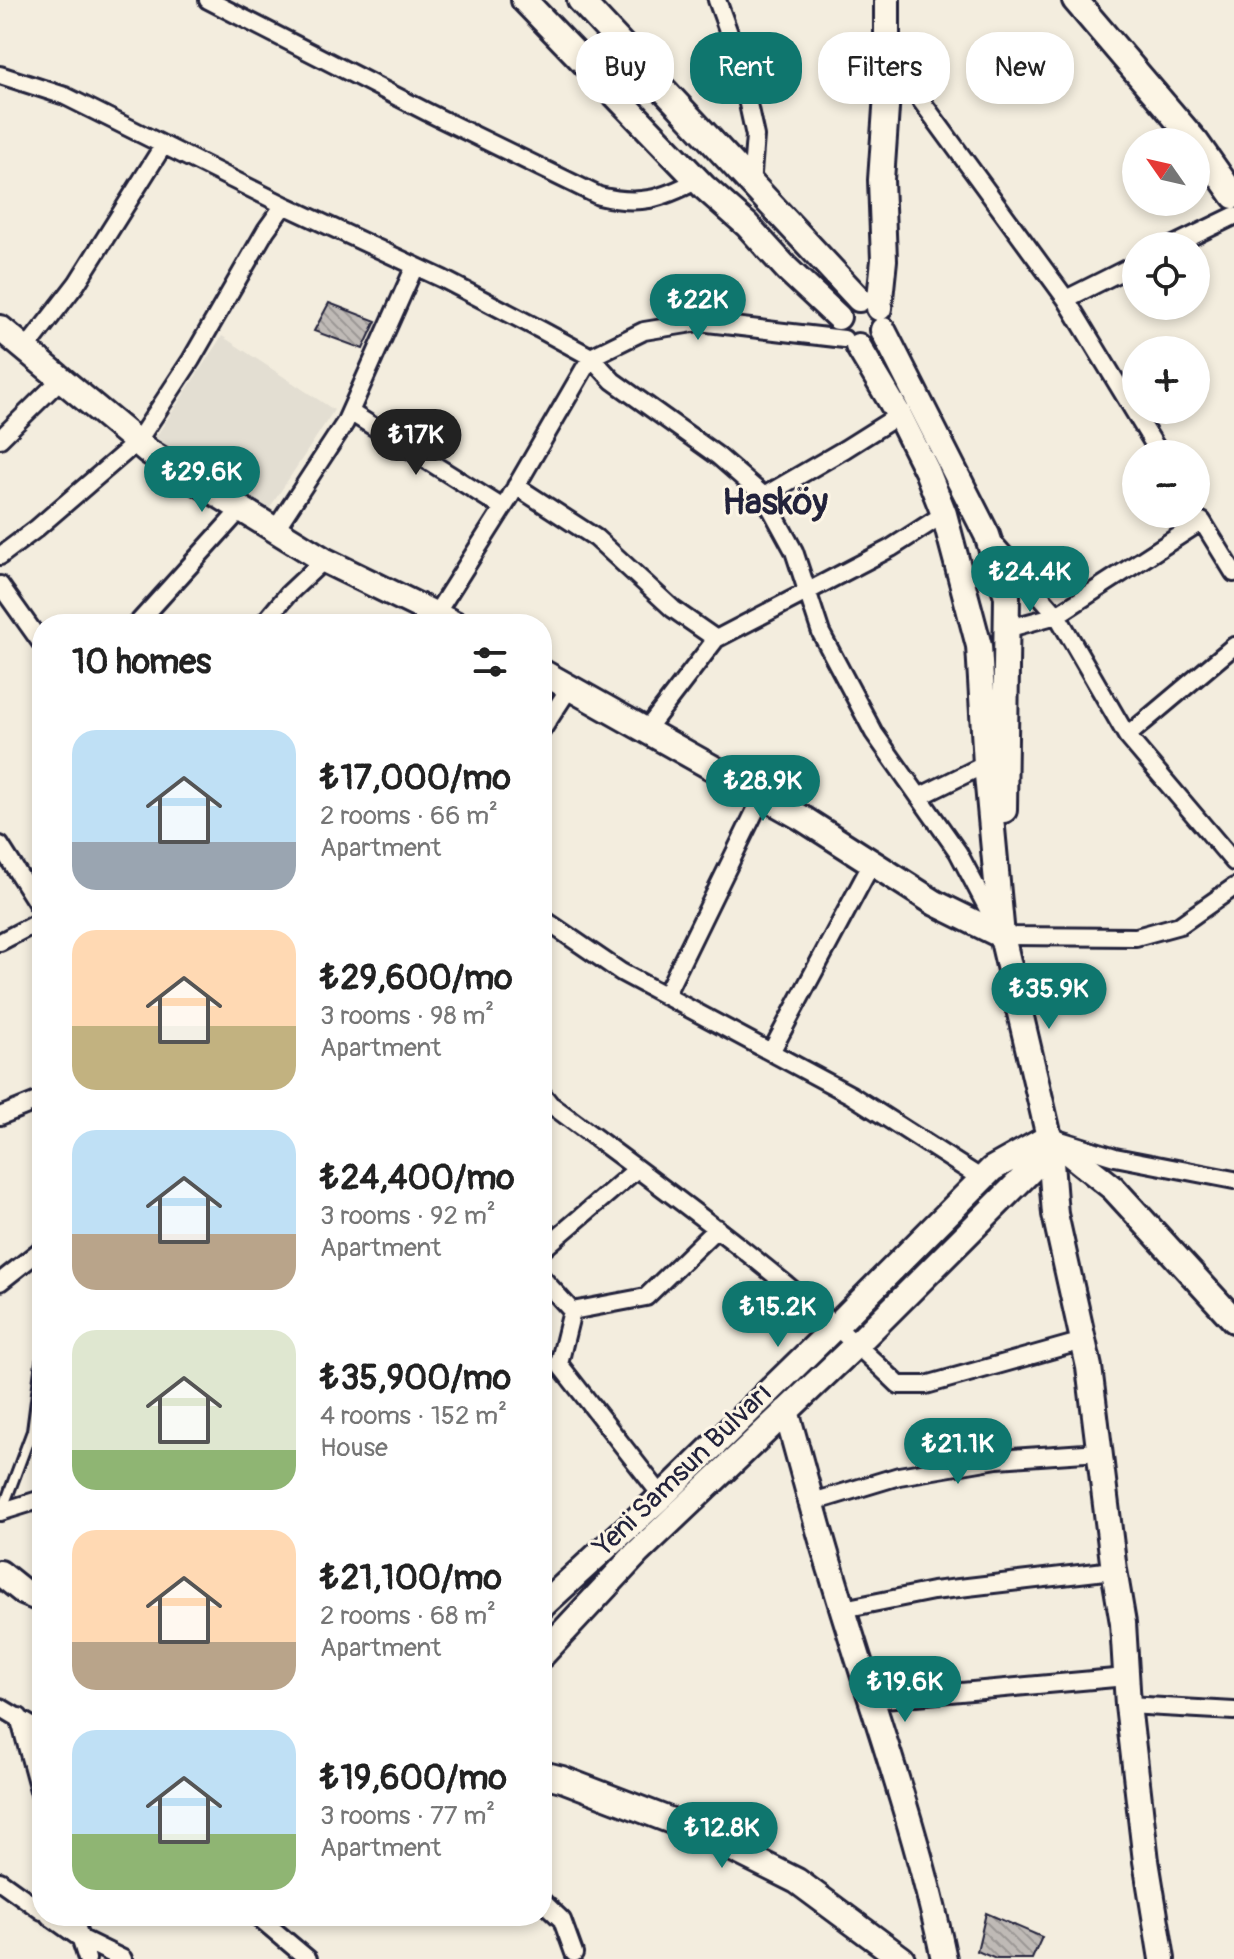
<!DOCTYPE html>
<html lang="en">
<head>
<meta charset="utf-8">
<style>
  :root { --surface:#fff; --page:#f6f6f6; --text:#222; --muted:#767676; --accent:#0f766e }
  body { margin:0; font-family:Pangolin,sans-serif; background:var(--page); color:var(--text); height:100vh; display:flex; flex-direction:column; font-size:30px; white-space:nowrap }
  * { box-sizing:border-box; margin:0 }
  p { font-size:26px; color:var(--muted) }
  .icon { flex:none; width:44px; height:44px; fill:none; stroke:currentColor; stroke-width:2; stroke-linecap:round; stroke-linejoin:round }
  .map { position:relative; flex:1; overflow:hidden }
  .details { position:absolute; left:32px; top:614px; width:520px; height:1312px; display:flex; flex-direction:column; background:var(--surface); border-radius:32px; box-shadow:0 4px 12px #0003 }
  .details>* { flex:none }
  .hud { position:absolute; left:576px; top:32px; width:538px; height:72px; display:flex; gap:16px }
  .needle { width:52px; rotate:304deg }
  .controls { position:absolute; left:1122px; top:128px; display:grid; gap:16px }
  .controls a { display:grid; place-items:center; width:88px; height:88px; border-radius:50%; background:var(--surface); box-shadow:0 4px 12px #0003; font-size:40px }
  .price { position:absolute; translate:-50% -68px; padding:0 18px; border-radius:28px; background:var(--accent); color:#fff; font-size:26px; line-height:52px; filter:drop-shadow(0 2px 4px #0008) }
  .price::after { content:''; position:absolute; left:50%; top:48px; width:24px; height:18px; margin-left:-12px; background:inherit; clip-path:polygon(0 0,100% 0,50% 100%) }
  .price.selected { background:#222; color:#fff }
  ul { padding:0; list-style:none }
  li { display:flex; align-items:center; gap:24px; height:200px; padding:0 40px }
  li span { display:grid; place-items:center; flex:none; width:224px; height:160px; border-radius:24px; color:#555 }
  li>.icon { margin-inline-start:auto }
  span .icon { width:96px; height:96px; fill:#fffc; stroke-width:1 }
  li b { font-size:34px }
  h2 { display:flex; justify-content:space-between; align-items:center; height:96px; padding:0 40px; font-size:34px }
  .chip { padding:0 28px; border-radius:32px; background:var(--surface); box-shadow:0 4px 12px #0003; font-size:28px; line-height:72px }
  .chip.selected { background:var(--accent); color:#fff }
  .map>svg:first-child { display:block }
  .built { fill:#e3ded2 }
  .building { fill:url(#building-back-hatch); stroke:#22223b; stroke-width:2 }
  .lines { fill:none; stroke-linecap:round; stroke-linejoin:round }
  .lane-casing { stroke:#22223b; stroke-width:14 }
  .street-casing { stroke:#22223b; stroke-width:22 }
  .secondary-casing { stroke:#22223b; stroke-width:30 }
  .lane { stroke:#fcf5e5; stroke-width:8 }
  .street { stroke:#fcf5e5; stroke-width:16 }
  .secondary { stroke:#fcf5e5; stroke-width:24 }
  .labels { text-anchor:middle; dominant-baseline:central; stroke-width:6; stroke-linejoin:round; paint-order:stroke }
  .street-label { font-size:28px; fill:#22223b; stroke:#fcf5e5 }
  .district-label { font-size:36px; font-weight:bold; fill:#22223b; stroke:#fcf5e5 }
</style>
</head>
<body>
<div class="map">
<svg width="1234" height="1959" viewBox="0 0 1234 1959">
  <defs>
    <pattern id="building-back-hatch" width="6" height="6" patternUnits="userSpaceOnUse" patternTransform="scale(2)"><rect width="6" height="6" fill="#bfbab6"/><path d="M-1 5l2 2M0 0l6 6M5-1l2 2" fill="none" stroke="#9b9795"/></pattern>
  </defs>
  <rect width="100%" height="100%" fill="#f3edde"/>
  <filter id="ink" filterUnits="userSpaceOnUse"><feTurbulence type="fractalNoise" baseFrequency=".0125" numOctaves="2"/><feDisplacementMap in="SourceGraphic" scale="16" xChannelSelector="R" yChannelSelector="G"/><feConvolveMatrix kernelMatrix="1 2 1 2 8 2 1 2 1" color-interpolation-filters="sRGB"/></filter>
  <g filter="url(#ink)">
    <!-- built -->
    <path class="built" d="M 222,336 L 334,410 L 267,512 L 155,438 Z"/>
    <!-- building -->
    <path class="building" d="M 329,303 L 376,321 L 363,349 L 314,331 Z
      M 986,1913 L 1042,1937 L 1032,1959 L 996,1959 L 977,1951 Z"/>
    <g class="lines">
      <defs>
        <path id="lane" d="M 2,1511 L 32,1431 L 41,1362"/>
        <path id="street" d="M 208,0 L 427,112 L 599,196 C 640,206 661,199 698,180
          M 717,0 L 738,58 L 755,136 L 751,185
          M 887,54 L 1066,299 L 1160,454
          M 0,75 L 65,96 L 284,205 L 443,279 L 543,331 L 591,357 L 613,381 L 718,456 L 764,496 L 794,551 L 821,633 L 874,733 L 958,852 L 1002,936 L 1136,937 L 1180,925 L 1234,887
          M 1172,246 L 1234,216
          M 1066,299 L 1136,264
          M 26,349 L 77,283 L 163,146
          M 350,412 L 503,508
          M 0,439 L 62,378
          M 516,486 L 596,538 L 673,609 L 716,639
          M 764,496 L 845,449 L 899,415
          M 275,530 L 345,423 L 415,266
          M 993,542 L 1057,615 L 1127,736 L 1234,862
          M 0,556 L 36,529 L 137,442 L 191,360 L 266,230 L 284,205
          M 0,585 L 42,644
          M 432,620 L 510,497 L 591,357 L 644,331 L 699,322 L 844,339
          M 137,624 L 241,509
          M 263,624 L 288,594 L 324,560
          M 1006,629 L 1057,615 L 1202,521 L 1234,573
          M 647,729 L 716,639 L 891,548 L 944,514
          M 542,730 L 570,687
          M 1127,736 L 1234,646
          M 919,797 L 986,764
          M 0,845 L 42,911
          M 542,918 L 621,972 L 851,1095 L 982,1179
          M 0,942 L 42,920
          M 665,996 L 763,795
          M 771,1052 L 872,863
          M 542,1094 L 550,1104 C 670,1193 791,1280 899,1385 L 926,1385 L 1083,1341
          M 0,1116 L 42,1099
          M 1060,1140 L 1115,1157 L 1234,1180
          M 542,1250 L 637,1169
          M 542,1278 L 572,1311 L 646,1297 L 717,1228
          M 0,1282 L 42,1249
          M 572,1311 L 559,1364 L 662,1496
          M 813,1502 L 899,1476 L 997,1459 L 1100,1452
          M 0,1512 L 42,1499
          M 843,1609 L 933,1591 L 1114,1570
          M 873,1700 L 1126,1677
          M 1128,1705 L 1234,1711
          M 0,1707 L 42,1732
          M 19,1717 L 42,1801
          M 0,1881 L 42,1911
          M 542,1901 L 562,1920 L 574,1953
          M 49,1916 L 80,1938 L 123,1959
          M 73,1916 L 87,1959
          M 257,1916 L 308,1959"/>
        <path id="secondary" d="M 524,0 L 704,187 L 747,225 L 787,269 L 838,317
          M 580,0 L 859,299
          M 1075,0 L 1196,142
          M 1196,142 L 1234,196
          M 879,308 L 884,260 L 881,180 L 887,94 L 887,0
          M 0,328 L 149,452 L 324,560 L 455,624
          M 883,330 L 987,535 L 1007,596 L 1004,810
          M 858,346 L 899,415 L 927,471 L 944,514 L 979,646 L 986,764 L 1002,936 L 1049,1137 L 1055,1214 L 1089,1367 L 1114,1570 L 1123,1623 L 1128,1705 L 1146,1861 L 1162,1959
          M 542,672 L 802,818 L 935,903 L 1002,936
          M 1049,1137 L 1113,1188 L 1234,1320
          M 786,1411 C 802,1465 815,1520 832,1574 C 870,1702 917,1828 944,1959
          M 0,1573 L 25,1593 L 42,1600
          M 542,1606 L 662,1496 L 835,1327 L 992,1169 L 1049,1137
          M 542,1655 L 638,1552 L 857,1344 L 1039,1162 L 1048,1139
          M 542,1774 L 562,1779 L 695,1830 L 797,1881 L 902,1959"/>
      </defs>
      <!-- lane casing -->
      <use href="#lane" class="lane-casing"/>
      <!-- street casing -->
      <use href="#street" class="street-casing"/>
      <!-- secondary casing -->
      <use href="#secondary" class="secondary-casing"/>
      <!-- lane -->
      <use href="#lane" class="lane"/>
      <!-- street -->
      <use href="#street" class="street"/>
      <!-- secondary -->
      <use href="#secondary" class="secondary"/>
    </g>
  </g>
  <g class="labels">
    <!-- street labels -->
    <g class="street-label">
      <text transform="translate(683 1470) rotate(-44)">Yeni Samsun Bulvarı</text>
    </g>
    <!-- district labels -->
    <g class="district-label">
      <text x="775" y="502">Hasköy</text>
    </g>
  </g>
</svg>
<div class="controls">
<a><svg class="needle" viewBox="-14 -14 28 28"><path d="M0-13l5 13h-10z" fill="#e53935"/><path d="M0 13l5-13h-10z" fill="#767676"/></svg></a>
<a><svg class="icon" aria-label="locate" viewBox="0 0 24 24"><circle cx="12" cy="12" r="6"/><path d="M12 2v4M12 18v4M2 12h4M18 12h4"/></svg></a>
<a>+</a>
<a>−</a>
</div>
<b class="price" style="left:698px;top:342px">₺22K</b>
<b class="price selected" style="left:416px;top:477px">₺17K</b>
<b class="price" style="left:202px;top:514px">₺29.6K</b>
<b class="price" style="left:1030px;top:614px">₺24.4K</b>
<b class="price" style="left:763px;top:823px">₺28.9K</b>
<b class="price" style="left:1049px;top:1031px">₺35.9K</b>
<b class="price" style="left:778px;top:1349px">₺15.2K</b>
<b class="price" style="left:958px;top:1486px">₺21.1K</b>
<b class="price" style="left:905px;top:1724px">₺19.6K</b>
<b class="price" style="left:722px;top:1870px">₺12.8K</b>
<div class="hud">
<a class="chip">Buy</a>
<a class="chip selected">Rent</a>
<a class="chip">Filters</a>
<a class="chip">New</a>
</div>
<section class="details">
<h2>10 homes<svg class="icon" aria-label="filters" viewBox="0 0 24 24"><path d="M4 7h16M4 17h16"/><circle cx="9" cy="7" r="2"/><circle cx="15" cy="17" r="2"/></svg></h2>
<ul>
<li><span style="background:linear-gradient(#bfe0f5 70%,#9aa5b1 0)"><svg class="icon" aria-label="home" viewBox="0 0 24 24"><path d="M3 11l9-7 9 7M6 9v11h12V9"/></svg></span><div><b>₺17,000/mo</b><p>2 rooms · 66 m²</p><p>Apartment</p></div></li>
<li><span style="background:linear-gradient(#ffd9b3 60%,#c2b280 0)"><svg class="icon" aria-label="home" viewBox="0 0 24 24"><path d="M3 11l9-7 9 7M6 9v11h12V9"/></svg></span><div><b>₺29,600/mo</b><p>3 rooms · 98 m²</p><p>Apartment</p></div></li>
<li><span style="background:linear-gradient(#bfe0f5 65%,#b9a48a 0)"><svg class="icon" aria-label="home" viewBox="0 0 24 24"><path d="M3 11l9-7 9 7M6 9v11h12V9"/></svg></span><div><b>₺24,400/mo</b><p>3 rooms · 92 m²</p><p>Apartment</p></div></li>
<li><span style="background:linear-gradient(#dfe7d0 75%,#8fb573 0)"><svg class="icon" aria-label="home" viewBox="0 0 24 24"><path d="M3 11l9-7 9 7M6 9v11h12V9"/></svg></span><div><b>₺35,900/mo</b><p>4 rooms · 152 m²</p><p>House</p></div></li>
<li><span style="background:linear-gradient(#ffd9b3 70%,#b9a48a 0)"><svg class="icon" aria-label="home" viewBox="0 0 24 24"><path d="M3 11l9-7 9 7M6 9v11h12V9"/></svg></span><div><b>₺21,100/mo</b><p>2 rooms · 68 m²</p><p>Apartment</p></div></li>
<li><span style="background:linear-gradient(#bfe0f5 65%,#8fb573 0)"><svg class="icon" aria-label="home" viewBox="0 0 24 24"><path d="M3 11l9-7 9 7M6 9v11h12V9"/></svg></span><div><b>₺19,600/mo</b><p>3 rooms · 77 m²</p><p>Apartment</p></div></li>
</ul>
</section>
</div>
</body>
</html>
